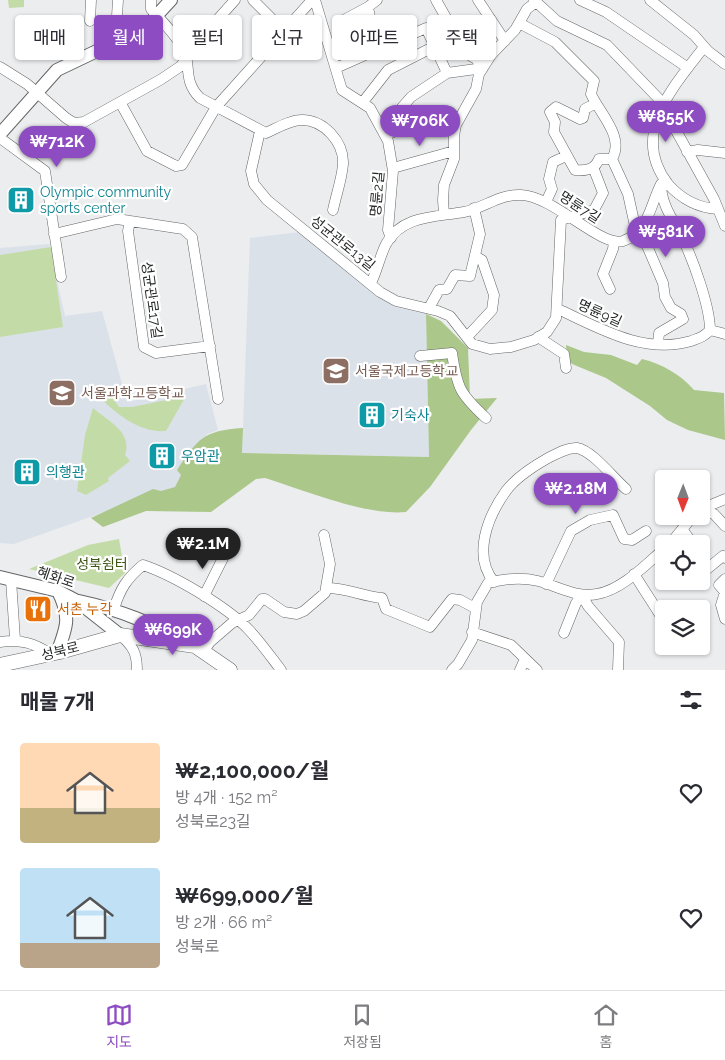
<!DOCTYPE html>
<html lang="ko">
<head>
<meta charset="utf-8">
<style>
  :root { --surface:#fff; --page:#f2f2f3; --text:#2b2b33; --muted:#7c7c81; --line:#e1e1e2; --accent:#8d4cc1 }
  body { margin:0; font-family:Raleway,"Noto Sans KR",sans-serif; background:var(--page); color:var(--text); height:100vh; display:flex; flex-direction:column; font-size:19px; white-space:nowrap }
  * { box-sizing:border-box; margin:0 }
  p { font-size:16px; color:var(--muted) }
  .icon { flex:none; width:28px; height:28px; fill:none; stroke:currentColor; stroke-width:2; stroke-linecap:round; stroke-linejoin:round }
  .map { position:relative; height:670px; overflow:hidden }
  .sheet { display:flex; flex-direction:column; background:var(--surface); flex:1 }
  .sheet>* { flex:none }
  .banner { position:absolute; left:15px; top:15px; width:695px; height:45px; display:flex; gap:10px }
  .needle { width:32px; rotate:181deg }
  .tools { position:absolute; left:655px; top:470px; display:grid; gap:10px }
  .tools a { display:grid; place-items:center; width:55px; height:55px; border-radius:5px; background:var(--surface); box-shadow:0 1px 4px #0004; font-size:25px }
  .price { position:absolute; translate:-50% -42px; padding:0 11px; border-radius:18px; background:var(--accent); color:#fff; font-size:16px; line-height:32px; filter:drop-shadow(0 1px 2px #0008) }
  .price::after { content:''; position:absolute; left:50%; top:30px; width:15px; height:11px; margin-left:-8px; background:inherit; clip-path:polygon(0 0,100% 0,50% 100%) }
  .price.current { background:#222; color:#fff }
  ul { padding:0; list-style:none }
  li { display:flex; align-items:center; gap:15px; height:125px; padding:0 20px }
  li span { display:grid; place-items:center; flex:none; width:140px; height:100px; border-radius:5px; color:#555 }
  li>.icon { margin-inline-start:auto }
  span .icon { width:60px; height:60px; fill:#fffc; stroke-width:1 }
  li b { font-size:21px }
  h2 { display:flex; justify-content:space-between; align-items:center; height:60px; padding:0 20px; font-size:21px }
  .tag { padding:0 18px; border-radius:5px; background:var(--surface); box-shadow:0 1px 4px #0004; font-size:18px; line-height:45px }
  .tag.current { background:var(--accent); color:#fff }
  .tab-bar { display:flex; justify-content:space-around; align-items:center; height:70px; border-top:1px solid var(--line); background:var(--surface); font-size:14px; color:var(--muted) }
  .tab-bar a { display:grid; justify-items:center; gap:2px }
  .tab-bar .current { color:var(--accent) }
  .map>svg:first-child { display:block }
  .built { fill:#dbe1e9 }
  .green { fill:#c3dca7 }
  .forest { fill:#abc78a }
  .lines { fill:none; stroke-linecap:round; stroke-linejoin:round }
  .minor-casing { stroke:#656667; stroke-width:11 }
  .tertiary-casing { stroke:#656667; stroke-width:14 }
  .secondary-casing { stroke:#656667; stroke-width:15 }
  .minor { stroke:#fff; stroke-width:10 }
  .tertiary { stroke:#fff; stroke-width:12 }
  .secondary { stroke:#fff; stroke-width:14 }
  .labels { text-anchor:middle; dominant-baseline:central; stroke-width:4.5; stroke-linejoin:round; paint-order:stroke }
  .culture-label { font-size:14px; fill:#0d838f; stroke:#fff; text-anchor:start }
  .street-label { font-size:14px; fill:#272828; stroke:#fff }
  .education-label { font-size:14px; fill:#785e54; stroke:#fff; text-anchor:start }
  .park-label { font-size:14px; fill:#3d5615; stroke:#fff }
  .food-label { font-size:14px; fill:#c56008; stroke:#fff; text-anchor:start }
</style>
</head>
<body>
<div class="map">
<svg width="725" height="670" viewBox="0 0 725 670">
  <rect width="100%" height="100%" fill="#ebedef"/>
  <!-- built -->
  <path class="built" d="M 300,232 L 393,306 L 426,314 L 429,457 L 242,453 L 250,238 Z
    M 49,244 L 65,316 L 102,311 L 127,402 L 206,384 L 218,430 L 207,434 L 175,487 L 14,544 L 0,543 L 0,248 Z"/>
  <!-- green -->
  <path class="green" d="M 8,0 L 24,0 L 24,7 L 9,8 Z
    M 51,247 L 63,327 L 0,337 L 0,255 Z
    M 108,391 L 119,407 L 132,407 L 186,396 L 166,431 C 139,433 117,414 99,397 L 101,392 Z
    M 93,408 C 108,421 133,432 125,455 L 130,461 L 108,478 L 109,481 L 86,495 L 77,491 L 85,435 Z
    M 119,539 L 125,573 L 109,588 L 29,569 L 88,545 Z"/>
  <!-- forest -->
  <path class="forest" d="M 426,314 L 441,321 L 468,348 L 470,399 L 497,398 L 471,430 L 430,487 L 406,512 C 366,516 304,490 265,478 L 256,479 L 211,512 L 146,511 L 103,527 L 91,518 L 153,489 L 161,491 L 175,487 L 181,475 L 177,470 C 199,438 202,431 243,428 L 242,453 L 429,457 Z
    M 566,345 L 584,352 L 611,355 L 637,365 L 642,359 C 662,364 680,374 694,390 L 724,393 L 725,440 L 688,430 L 667,420 L 650,406 L 606,378 L 572,364 L 567,358 Z"/>
  <g class="lines">
    <defs>
      <path id="minor" d="M 118,0 L 116,32 L 121,40
        M 151,0 L 151,9 C 162,21 174,33 183,48 C 192,64 182,80 200,98 L 266,133 C 277,128 290,120 302,120 C 324,120 344,142 343,164 C 342,179 336,195 333,210
        M 253,0 L 284,31
        M 315,0 L 342,90 L 370,108 L 388,141 L 393,171 L 388,230 L 391,238
        M 436,0 L 449,23 L 459,49 L 476,59 L 483,68
        M 478,0 L 505,41
        M 534,0 L 557,21 L 607,45 L 658,98 L 714,199 L 725,226
        M 580,0 L 606,12 L 688,68
        M 650,0 L 694,35 L 708,51 L 725,64
        M 370,17 L 368,7 L 377,0
        M 90,21 L 91,0
        M 519,23 L 555,42 L 594,81 L 591,94 C 600,114 625,137 612,159 L 599,159 C 595,170 585,171 575,170 L 554,132 L 555,122 L 550,112 L 556,107 L 580,119 L 583,118 L 585,109 L 596,103
        M 704,47 C 674,86 629,134 668,184 C 681,199 699,208 718,209
        M 351,61 L 338,23 L 368,7
        M 0,67 L 27,84 L 66,118 L 74,123 L 84,122 L 160,80 L 181,66 L 192,48 L 235,0
        M 336,68 L 426,28 L 447,73
        M 120,102 L 147,151 L 176,166 L 182,165 L 216,107 L 312,0
        M 363,102 L 388,70 L 435,46
        M 379,124 L 397,113 L 411,97 L 447,73 L 483,68
        M 260,131 L 251,171 L 254,184 L 267,200 L 380,292 L 396,301 L 438,311 L 450,316 L 472,344 L 490,349 L 511,347 L 534,340 L 547,332 L 556,318 L 561,220 L 594,210 L 603,193 L 593,167
        M 385,135 L 450,112 L 458,121
        M 0,138 L 45,171 L 61,277
        M 687,152 L 698,150 L 725,153
        M 612,159 L 628,194 L 635,226 L 648,248 L 663,283 L 665,297 L 671,308 L 681,314 L 683,319 L 659,333 L 658,344
        M 393,168 L 454,151
        M 661,184 C 661,204 673,220 682,237 C 693,260 710,306 710,330
        M 546,202 L 552,189 L 549,179 L 553,162 L 566,156
        M 444,214 L 443,200 L 444,185 L 454,159 L 454,136 L 456,125 L 476,89 L 479,74 L 491,55 L 515,30 L 527,9 L 536,2
        M 130,221 L 128,231 L 144,347 L 156,353 L 210,346
        M 54,234 L 117,219 L 183,229 L 192,237 L 218,399
        M 371,283 C 377,271 380,256 386,244 C 402,215 436,217 464,212 C 484,208 499,194 521,195 C 554,196 601,248 623,241 C 649,232 650,205 661,184
        M 610,289 L 603,274 L 613,249 L 614,241
        M 429,308 L 439,290 L 447,289 L 455,275 L 470,276 L 480,234 L 474,208
        M 558,309 C 599,328 644,355 691,341 C 699,338 704,337 710,330
        M 710,330 L 725,334
        M 467,337 L 492,310 L 494,295 L 482,260 L 475,256
        M 538,337 L 564,354 L 566,368
        M 420,356 L 452,353 C 457,388 460,394 486,418
        M 701,509 L 725,499
        M 701,510 L 714,514 L 725,526
        M 682,529 L 693,544
        M 670,544 L 693,516
        M 707,569 L 723,556 L 725,558
        M 634,574 L 664,621
        M 725,579 L 719,585 L 725,592 L 721,605 L 725,619
        M 11,580 L 15,639
        M 494,582 C 472,555 488,516 506,491 C 516,477 534,466 548,458 C 556,454 568,447 577,448 C 593,451 613,478 626,489
        M 546,584 L 571,531 L 590,520 L 613,515 L 624,539 L 632,540 L 646,531
        M 326,588 C 348,588 361,596 382,598 L 386,609 L 430,627 L 452,599 L 460,600 L 475,608
        M 204,596 L 224,556
        M 114,609 C 120,589 127,578 143,565 C 173,575 228,607 250,631 C 261,643 271,657 281,670
        M 472,632 L 511,645 L 537,670
        M 564,633 L 576,603 L 582,595 L 588,606 L 619,642 L 618,670
        M 120,635 C 133,646 137,653 137,670
        M 0,642 C 20,639 34,643 51,654
        M 203,652 L 210,642 L 232,623 L 249,615 L 262,599 L 265,599 L 284,612 L 297,614 L 304,611 L 325,593 L 330,564 L 324,535
        M 452,670 L 458,664 L 472,640 L 477,602 L 488,583 C 503,579 522,577 538,581 C 557,586 576,598 597,594 C 622,590 645,565 664,549
        M 520,670 L 525,659"/>
      <path id="tertiary" d="M 0,134 L 57,70 L 145,28 L 171,0
        M 0,577 L 58,591 L 77,601 L 120,635
        M 79,601 C 121,610 153,624 190,644
        M 57,653 C 67,627 71,617 58,591"/>
      <path id="secondary" d="M 0,665 L 60,652 L 120,635 L 195,646 L 230,670"/>
    </defs>
    <!-- minor casing -->
    <use href="#minor" class="minor-casing"/>
    <!-- tertiary casing -->
    <use href="#tertiary" class="tertiary-casing"/>
    <!-- secondary casing -->
    <use href="#secondary" class="secondary-casing"/>
    <!-- minor -->
    <use href="#minor" class="minor"/>
    <!-- tertiary -->
    <use href="#tertiary" class="tertiary"/>
    <!-- secondary -->
    <use href="#secondary" class="secondary"/>
  </g>
  <!-- icons -->
  <defs>
    <symbol id="building-square" viewBox="-11 -11 22 22"><rect x="-9" y="-9" width="18" height="18" rx="4" fill="#0f9aa8" stroke="#fff"/><path d="M-4-6H4V6H1V3H-1V6H-4ZM-2.5-4.3h1.7v1.8h-1.7ZM.8-4.3h1.7v1.8H.8ZM-2.5-1h1.7V.8h-1.7ZM.8-1h1.7V.8H.8Z" fill="#fff"/></symbol>
    <symbol id="school-square" viewBox="-11 -11 22 22"><rect x="-9" y="-9" width="18" height="18" rx="4" fill="#8d6e63" stroke="#fff"/><path d="M0-5L7-2L0 1L-7-2ZM-4 1L0 2.5L4 1V4Q0 6-4 4Z" fill="#fff"/></symbol>
    <symbol id="restaurant-square" viewBox="-11 -11 22 22"><rect x="-9" y="-9" width="18" height="18" rx="4" fill="#e8710a" stroke="#fff"/><path d="M-5-6h1v4h1v-4h1v4h1v-4h1v5L-1.5 .5V6h-2V.5L-5-1ZM5-6V6H3V1.5H1.5Q1.5-4 5-6Z" fill="#fff"/></symbol>
  </defs>
  <g fill-rule="evenodd">
    <use href="#building-square" x="5" y="184" width="32" height="32"/>
    <use href="#school-square" x="320" y="355" width="32" height="32"/>
    <use href="#school-square" x="46" y="377" width="32" height="32"/>
    <use href="#building-square" x="356" y="399" width="32" height="32"/>
    <use href="#building-square" x="146" y="440" width="32" height="32"/>
    <use href="#building-square" x="11" y="456" width="32" height="32"/>
    <use href="#restaurant-square" x="22" y="593" width="32" height="32"/>
  </g>
  <g class="labels">
    <!-- culture labels -->
    <g class="culture-label">
      <text x="40" y="192">Olympic community<tspan x="40" dy="16">sports center</tspan></text>
      <text x="391" y="415">기숙사</text>
      <text x="181" y="456">우암관</text>
      <text x="46" y="472">의행관</text>
    </g>
    <!-- street labels -->
    <g class="street-label">
      <text transform="translate(377 194) rotate(-85)">명륜2길</text>
      <text transform="translate(580 207) rotate(33)">명륜7길</text>
      <text transform="translate(343 243) rotate(39)">성균관로13길</text>
      <text transform="translate(152 300) rotate(82)">성균관로17길</text>
      <text transform="translate(600 313) rotate(24)">명륜9길</text>
      <text transform="translate(56 577) rotate(19)">혜화로</text>
      <text transform="translate(60 651) rotate(-14)">성북로</text>
    </g>
    <!-- education labels -->
    <g class="education-label">
      <text x="355" y="371">서울국제고등학교</text>
      <text x="81" y="393">서울과학고등학교</text>
    </g>
    <!-- park labels -->
    <g class="park-label">
      <text x="102" y="564">성북쉼터</text>
    </g>
    <!-- food labels -->
    <g class="food-label">
      <text x="57" y="609">서촌 누각</text>
    </g>
  </g>
</svg>
<div class="tools">
<a><svg class="needle" viewBox="-14 -14 28 28"><path d="M0-13l5 13h-10z" fill="#e53935"/><path d="M0 13l5-13h-10z" fill="#7c7c81"/></svg></a>
<a><svg class="icon" aria-label="locate" viewBox="0 0 24 24"><circle cx="12" cy="12" r="6"/><path d="M12 2v4M12 18v4M2 12h4M18 12h4"/></svg></a>
<a><svg class="icon" aria-label="layers" viewBox="0 0 24 24"><path d="M12 4l9 5-9 5-9-5zM3 14l9 5 9-5"/></svg></a>
</div>
<b class="price" style="left:666px;top:143px">₩855K</b>
<b class="price" style="left:420px;top:147px">₩706K</b>
<b class="price" style="left:57px;top:168px">₩712K</b>
<b class="price" style="left:666px;top:258px">₩581K</b>
<b class="price" style="left:576px;top:515px">₩2.18M</b>
<b class="price current" style="left:203px;top:570px">₩2.1M</b>
<b class="price" style="left:173px;top:656px">₩699K</b>
<div class="banner">
<a class="tag">매매</a>
<a class="tag current">월세</a>
<a class="tag">필터</a>
<a class="tag">신규</a>
<a class="tag">아파트</a>
<a class="tag">주택</a>
</div>
</div>
<section class="sheet">
<h2>매물 7개<svg class="icon" aria-label="filters" viewBox="0 0 24 24"><path d="M4 7h16M4 17h16"/><circle cx="9" cy="7" r="2"/><circle cx="15" cy="17" r="2"/></svg></h2>
<ul>
<li><span style="background:linear-gradient(#ffd9b3 65%,#c2b280 0)"><svg class="icon" aria-label="home" viewBox="0 0 24 24"><path d="M3 11l9-7 9 7M6 9v11h12V9"/></svg></span><div><b>₩2,100,000/월</b><p>방 4개 · 152 m²</p><p>성북로23길</p></div><svg class="icon" aria-label="heart" viewBox="0 0 24 24"><path d="M12 20l-8-8c-3-5 5-10 8-4 3-6 11-1 8 4z"/></svg></li>
<li><span style="background:linear-gradient(#bfe0f5 75%,#b9a48a 0)"><svg class="icon" aria-label="home" viewBox="0 0 24 24"><path d="M3 11l9-7 9 7M6 9v11h12V9"/></svg></span><div><b>₩699,000/월</b><p>방 2개 · 66 m²</p><p>성북로</p></div><svg class="icon" aria-label="heart" viewBox="0 0 24 24"><path d="M12 20l-8-8c-3-5 5-10 8-4 3-6 11-1 8 4z"/></svg></li>
</ul>
</section>
<nav class="tab-bar">
<a class="current"><svg class="icon" aria-label="map" viewBox="0 0 24 24"><path d="M3 6l6-2 6 2 6-2v14l-6 2-6-2-6 2zM9 4v14M15 6v14"/></svg>지도</a>
<a><svg class="icon" aria-label="saved" viewBox="0 0 24 24"><path d="M7 4h10v16l-5-4-5 4z"/></svg>저장됨</a>
<a><svg class="icon" aria-label="home" viewBox="0 0 24 24"><path d="M3 11l9-7 9 7M6 9v11h12V9"/></svg>홈</a>
</nav>
</body>
</html>
